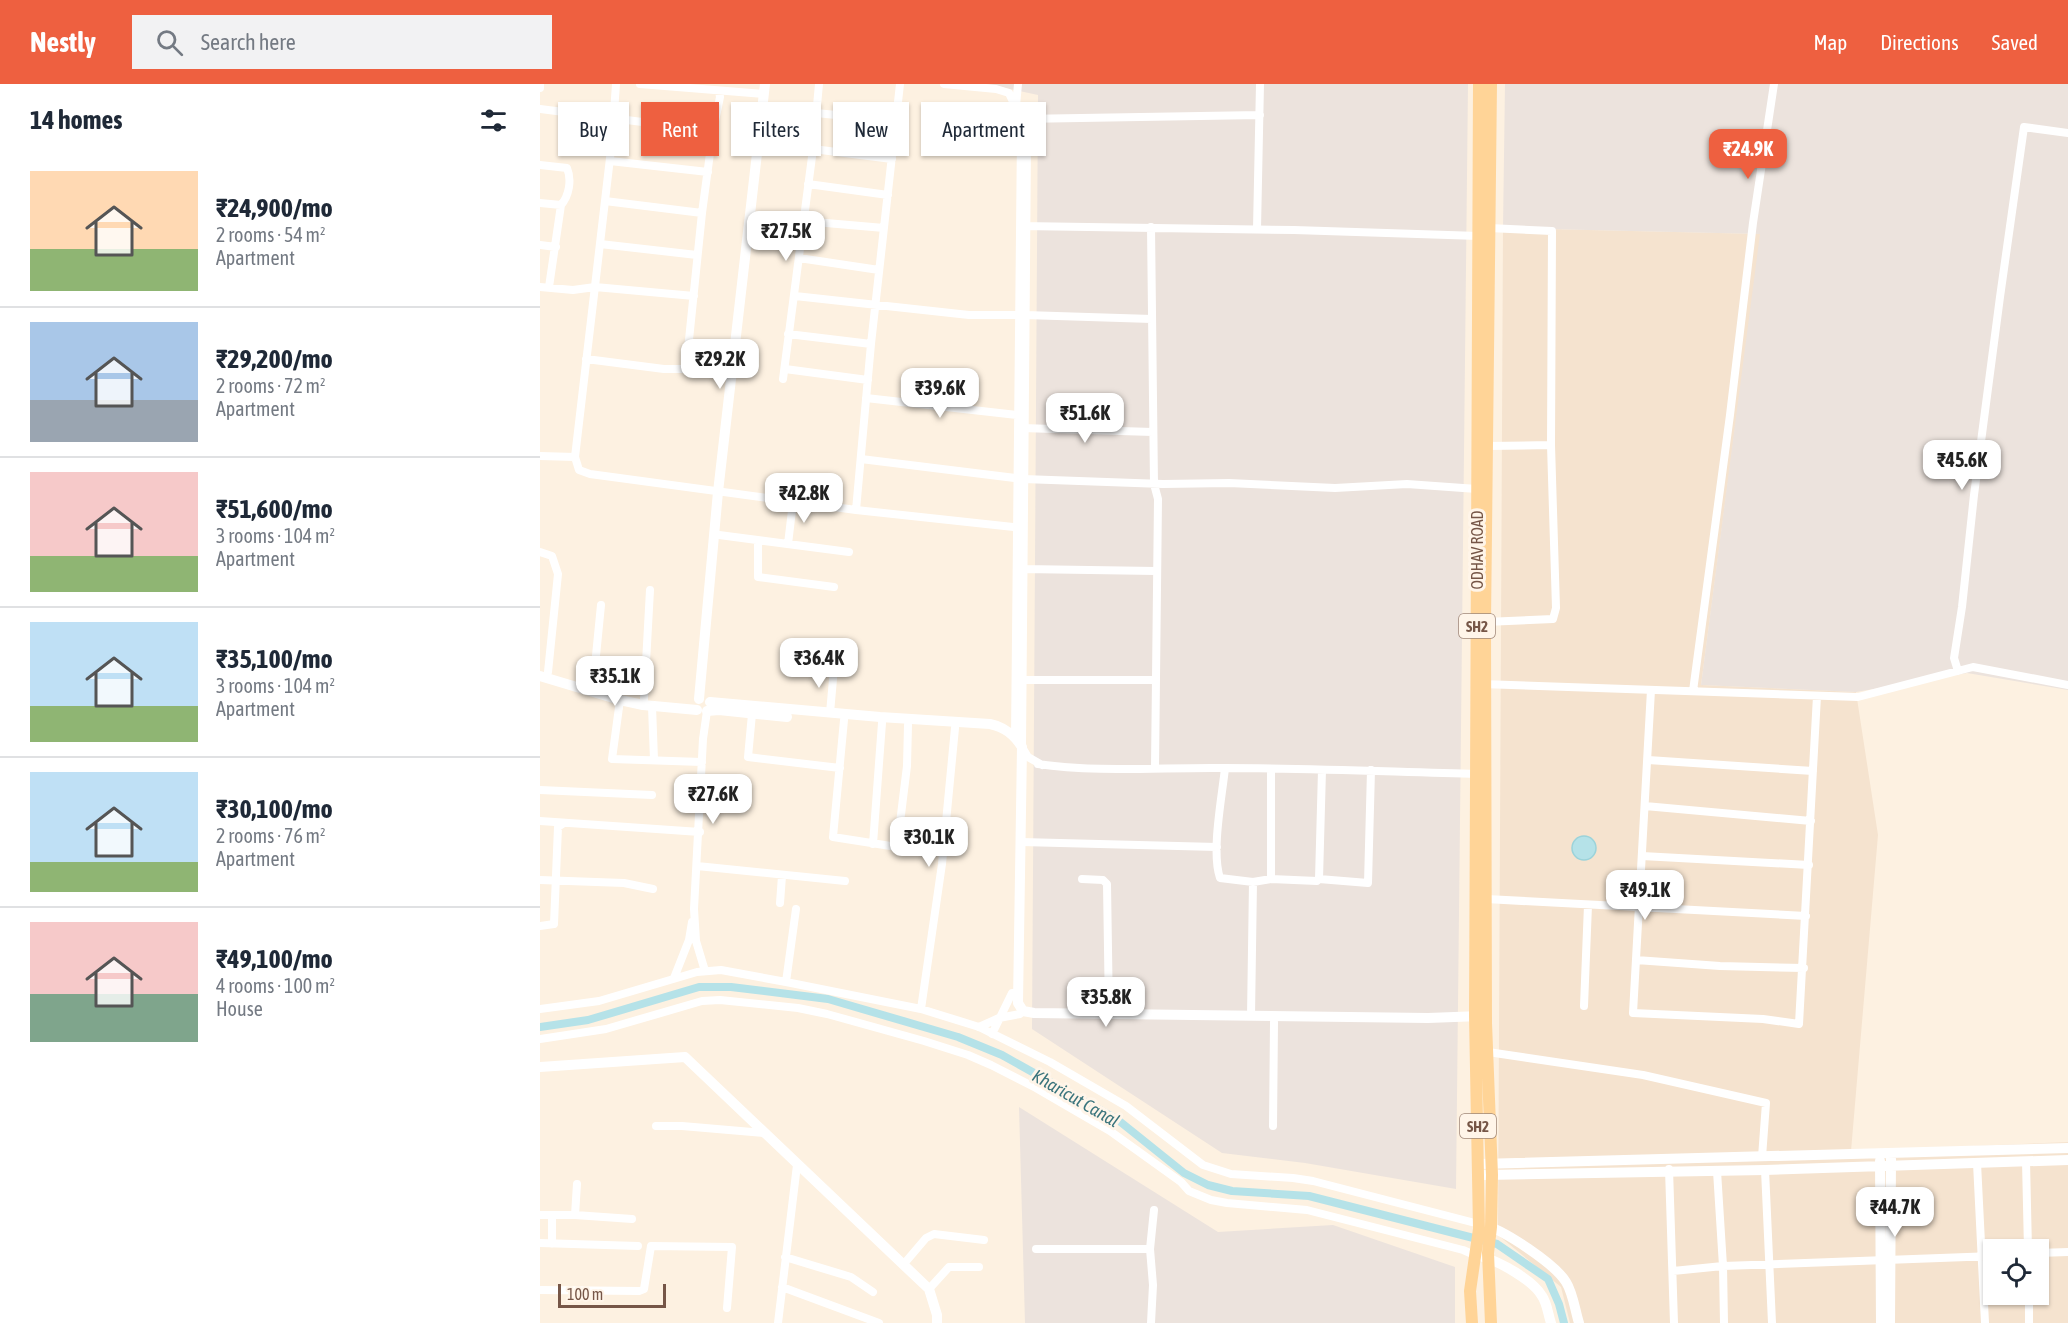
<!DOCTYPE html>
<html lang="en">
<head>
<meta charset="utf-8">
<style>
  :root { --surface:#fff; --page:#f2f2f3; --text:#1f2937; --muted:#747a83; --line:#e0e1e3; --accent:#ee6040 }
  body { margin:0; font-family:"Asap Condensed",sans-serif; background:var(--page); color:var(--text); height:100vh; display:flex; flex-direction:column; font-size:22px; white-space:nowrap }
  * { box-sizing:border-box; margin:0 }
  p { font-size:20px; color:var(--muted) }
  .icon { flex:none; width:33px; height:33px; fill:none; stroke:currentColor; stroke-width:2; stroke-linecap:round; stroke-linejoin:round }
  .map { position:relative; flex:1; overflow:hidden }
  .drawer { display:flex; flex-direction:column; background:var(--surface); width:540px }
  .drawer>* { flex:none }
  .hud { position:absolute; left:18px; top:18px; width:570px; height:54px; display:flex; gap:12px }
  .buttons { position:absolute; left:1443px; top:1155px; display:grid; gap:12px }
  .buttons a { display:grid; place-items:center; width:66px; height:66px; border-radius:0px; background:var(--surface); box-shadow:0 2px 4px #0004; font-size:30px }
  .scale { position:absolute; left:18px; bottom:15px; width:108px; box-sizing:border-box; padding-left:6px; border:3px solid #765647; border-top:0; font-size:16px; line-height:21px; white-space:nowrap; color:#765647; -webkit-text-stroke:4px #fff5e9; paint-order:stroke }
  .price { position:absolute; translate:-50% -51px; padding:0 14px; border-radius:12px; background:#fff; color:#222; font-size:20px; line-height:39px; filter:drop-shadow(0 2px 3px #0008) }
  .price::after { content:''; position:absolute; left:50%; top:36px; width:18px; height:14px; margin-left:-9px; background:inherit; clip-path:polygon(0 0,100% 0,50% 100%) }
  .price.selected { background:var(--accent); color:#fff }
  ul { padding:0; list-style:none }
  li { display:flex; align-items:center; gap:18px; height:150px; padding:0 30px }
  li+li { border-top:2px solid var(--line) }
  li span { display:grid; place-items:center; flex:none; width:168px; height:120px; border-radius:0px; color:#555 }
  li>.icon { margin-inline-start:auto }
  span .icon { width:72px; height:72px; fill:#fffc; stroke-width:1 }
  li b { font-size:26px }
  h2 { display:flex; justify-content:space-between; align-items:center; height:72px; padding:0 30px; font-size:26px }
  .chip { padding:0 21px; border-radius:0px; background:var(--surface); box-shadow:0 2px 4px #0004; font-size:21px; line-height:54px }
  .chip.selected { background:var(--accent); color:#fff }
  header { display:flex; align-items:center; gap:36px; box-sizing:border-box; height:84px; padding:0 30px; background:var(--accent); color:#fff }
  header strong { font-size:28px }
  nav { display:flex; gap:33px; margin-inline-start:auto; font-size:21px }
  .search { width:420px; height:54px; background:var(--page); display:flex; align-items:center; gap:15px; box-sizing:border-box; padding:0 21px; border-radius:0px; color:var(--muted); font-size:22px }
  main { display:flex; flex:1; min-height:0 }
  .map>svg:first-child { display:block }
  .residential { fill:#f5e3cf; fill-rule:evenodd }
  .industrial { fill:#ece3dd }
  .water { fill:#b5e2e8; stroke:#9bd3da; stroke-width:1.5 }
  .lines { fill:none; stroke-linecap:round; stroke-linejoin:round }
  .canal { stroke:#b5e2e8; stroke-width:8 }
  .street { stroke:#fff; stroke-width:8 }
  .secondary { stroke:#fff; stroke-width:10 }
  .primary { stroke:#ffd497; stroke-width:12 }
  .labels { text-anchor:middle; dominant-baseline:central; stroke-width:6; stroke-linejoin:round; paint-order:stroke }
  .shield { fill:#fff5e9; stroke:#9f8678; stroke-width:1.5 }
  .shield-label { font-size:15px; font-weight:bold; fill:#765647 }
  .street-label { font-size:16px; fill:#765647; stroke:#fff5e9 }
  .water-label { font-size:18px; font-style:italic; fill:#3a747c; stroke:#fff5e9 }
</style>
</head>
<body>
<header>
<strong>Nestly</strong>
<div class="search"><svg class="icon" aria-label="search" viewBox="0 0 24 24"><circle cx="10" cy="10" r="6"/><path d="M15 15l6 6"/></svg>Search here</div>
<nav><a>Map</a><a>Directions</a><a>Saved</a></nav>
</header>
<main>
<section class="drawer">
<h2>14 homes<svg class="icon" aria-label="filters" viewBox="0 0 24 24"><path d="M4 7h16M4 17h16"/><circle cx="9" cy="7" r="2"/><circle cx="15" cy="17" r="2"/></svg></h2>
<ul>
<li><span style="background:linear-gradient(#ffd9b3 65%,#8fb573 0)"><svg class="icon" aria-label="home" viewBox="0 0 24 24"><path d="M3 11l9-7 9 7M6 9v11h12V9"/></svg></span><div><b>₹24,900/mo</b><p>2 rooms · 54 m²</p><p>Apartment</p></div></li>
<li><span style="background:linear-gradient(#a9c7e8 65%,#9aa5b1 0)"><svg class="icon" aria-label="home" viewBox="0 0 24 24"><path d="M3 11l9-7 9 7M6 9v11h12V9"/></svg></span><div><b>₹29,200/mo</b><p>2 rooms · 72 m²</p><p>Apartment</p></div></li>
<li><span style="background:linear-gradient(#f6c9c9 70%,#8fb573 0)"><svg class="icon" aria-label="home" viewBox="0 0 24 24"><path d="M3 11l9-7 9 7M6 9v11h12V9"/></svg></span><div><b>₹51,600/mo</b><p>3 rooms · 104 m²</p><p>Apartment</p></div></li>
<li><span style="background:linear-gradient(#bfe0f5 70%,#8fb573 0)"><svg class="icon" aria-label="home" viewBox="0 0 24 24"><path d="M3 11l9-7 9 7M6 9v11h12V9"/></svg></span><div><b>₹35,100/mo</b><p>3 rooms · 104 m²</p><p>Apartment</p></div></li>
<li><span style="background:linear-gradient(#bfe0f5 75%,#8fb573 0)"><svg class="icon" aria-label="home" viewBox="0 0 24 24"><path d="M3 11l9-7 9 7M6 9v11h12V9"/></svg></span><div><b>₹30,100/mo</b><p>2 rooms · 76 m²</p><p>Apartment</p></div></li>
<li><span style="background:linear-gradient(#f6c9c9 60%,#7fa58c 0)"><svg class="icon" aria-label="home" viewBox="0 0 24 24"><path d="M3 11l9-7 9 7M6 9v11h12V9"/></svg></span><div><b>₹49,100/mo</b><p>4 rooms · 100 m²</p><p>House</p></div></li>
</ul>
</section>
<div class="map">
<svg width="1528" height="1239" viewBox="0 0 1528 1239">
  <rect width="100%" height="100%" fill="#fdf1e1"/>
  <!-- residential -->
  <path class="residential" d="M 963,144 L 1221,150 L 1161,601 L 1316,608 L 1338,751 L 1311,1067 L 1528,1058 L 1528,1239 L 1030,1239 L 1021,1203 L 958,1151 ZM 1454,1166 L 1498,1166 L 1498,1210 L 1454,1210 Z"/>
  <!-- industrial -->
  <path class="industrial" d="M 446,0 L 928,0 L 916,1105 L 765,1079 L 682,1069 L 492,945 L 498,11 Z
    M 965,0 L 1528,0 L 1528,606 L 1427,589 L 1316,608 L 1161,601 L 1220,150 L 963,144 Z
    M 479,1023 L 678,1148 L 793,1141 L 915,1183 L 915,1239 L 485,1239 Z"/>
  <!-- water -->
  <path class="water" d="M1032 764a12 12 0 1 1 24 0a12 12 0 1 1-24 0Z"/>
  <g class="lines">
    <!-- canal -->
    <path class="canal" d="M 0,943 L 48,936 L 159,903 L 191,903 L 288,915 L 418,953 L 462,971 L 578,1036 L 644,1089 L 668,1101 L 692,1107 L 769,1112 L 957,1160 L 1008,1195 L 1019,1220 L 1024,1239"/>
    <!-- street -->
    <path class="street" d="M 76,0 L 72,57 L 35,373 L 39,386 L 50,390 L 316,426 L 483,444
      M 100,0 L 224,10
      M 404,0 L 456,5 L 469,9 L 481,35 L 487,62 L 482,663 L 488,673 L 502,681
      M 0,4 L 0,0
      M 476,22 L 478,0
      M 0,25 L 173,47
      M 276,29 L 356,37
      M 481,35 L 720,31
      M 273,65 L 352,75
      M 70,77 L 168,88
      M 0,81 L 27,84 C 32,96 29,112 21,121 L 9,203
      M 268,100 L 348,111
      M 65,117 L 162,129
      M 0,119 L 21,121
      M 263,137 L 344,144
      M 481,142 L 754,146 L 939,152
      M 611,143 L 614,400 L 618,415 L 615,684
      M 949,144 L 1012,147 L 1011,361
      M 717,145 L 720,0
      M 60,160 L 157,171
      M 0,161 L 16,163
      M 259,174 L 339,186
      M 0,203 L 33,206 L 55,203 L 154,212
      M 255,212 L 429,231 L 485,231 L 612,235
      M 248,250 L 331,260
      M 46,275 L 124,285 L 146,285 L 162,129 L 173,47 L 180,13 L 179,7
      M 245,285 L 328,296
      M 243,295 L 273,65 L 279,0
      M 326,314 L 477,331
      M 481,344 L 613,348
      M 0,372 L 35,373
      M 321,375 L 483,395 L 623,400 L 689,399 L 795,404 L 867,400 L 937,405
      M 316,426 L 331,260 L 360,0
      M 179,451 L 309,468
      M 218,456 L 218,493 L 294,503
      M 248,460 L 253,418
      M 0,468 L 12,472 L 18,490 L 8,588
      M 483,485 L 616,487
      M 945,538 L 1013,535 L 1016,524 L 1011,361 L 947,362
      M 1418,587 L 1414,574 L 1422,523 L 1434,411 L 1460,213 L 1484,43 L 1528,49
      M 482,596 L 615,596
      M 941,600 L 1318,613 L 1433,583 L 1528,601
      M 53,602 L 61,521
      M 1111,606 L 1093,929 L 1223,935 L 1259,940 L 1277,612
      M 1153,607 L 1190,331 L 1213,139 L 1234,0
      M 104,615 L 110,506
      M 80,616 L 72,675 L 162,678
      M 112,622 L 114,676
      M 290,629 L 294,584
      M 212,630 L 208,673 L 300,684
      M 304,636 L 293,753 L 357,763 L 367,682 L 368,641
      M 475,654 L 481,48
      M 1108,676 L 1273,687
      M 498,680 C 556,689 624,683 684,684 C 769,684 854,688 938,690
      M 685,684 C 682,713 671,768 680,794 L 713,798 L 731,795 L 777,797 L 779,795 L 782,686
      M 731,685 L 731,795
      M 0,706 L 112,711
      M 1105,722 L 1271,737
      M 0,737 L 160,748
      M 481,758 L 677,763
      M 333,760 L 342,639
      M 1102,772 L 1269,781
      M 157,782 L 305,797
      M 542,795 L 563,796 L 567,800 L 569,930
      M 779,795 L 828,799 L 831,686
      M 0,796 L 84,799 L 113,805
      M 946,815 L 1266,832
      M 240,819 L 242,792
      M 0,842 L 14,840 L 18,743 L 24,739
      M 1096,876 L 1180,882 L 1264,884
      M 165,887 L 156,857 L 154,825 L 163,655 L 167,627
      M 134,894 L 149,856 L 152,838
      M 246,898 L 256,825
      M 1044,922 L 1048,821
      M 0,925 L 59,917 L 157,888 L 181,886 L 246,898 L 381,925 L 439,943 L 510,978 L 586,1022 L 663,1081 L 691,1090 L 753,1094 L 773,1097 L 939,1140
      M 381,925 L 402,780 L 415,644
      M 711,932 L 713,798
      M 439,943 L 459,934 L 480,930 L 483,927
      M 452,950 L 472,909 L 478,909
      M 0,955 L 66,945 L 162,917 L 180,916 L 258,924 L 287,930 L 384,957 L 428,971 L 451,981 L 496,1004 L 570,1047 L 641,1098 L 649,1107 L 671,1116 L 687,1119 L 767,1126 L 923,1166 L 937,1172
      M 948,968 L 1103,991 L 1226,1019 L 1222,1073
      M 116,1042 L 142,1042 L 224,1049
      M 733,1042 L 734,938
      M 1486,1077 L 1488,1166
      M 1437,1079 L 1445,1239
      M 1129,1085 L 1134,1239
      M 1225,1086 L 1232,1239
      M 0,1131 L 35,1131 L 92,1135
      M 12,1131 L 12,1160
      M 35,1131 L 37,1100
      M 0,1159 L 98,1162
      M 496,1165 L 610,1165 L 614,1126
      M 610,1165 L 613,1201 L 611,1239
      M 1498,1169 L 1528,1168
      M 245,1173 L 311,1193 L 333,1208
      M 363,1181 L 386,1154 L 394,1150 L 444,1156
      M 1133,1187 L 1183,1182 L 1177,1087
      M 242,1203 L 339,1239
      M 389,1205 L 409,1183 L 439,1183
      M 0,1206 L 99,1207 L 104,1205 L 111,1162 L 192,1163 L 187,1224
      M 1489,1210 L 1489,1239
      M 238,1239 L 257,1081
      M 1184,1239 L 1183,1182 L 1454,1172"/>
    <!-- secondary -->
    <path class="secondary" d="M 0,592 L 80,616 L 103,621 L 157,626
      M 159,615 L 178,408 L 225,0
      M 170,618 L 340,633 L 450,640 C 465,643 474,651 482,663 L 478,919 L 483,927 L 494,929 L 888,934 L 941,932
      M 167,627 L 179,626 L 247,633
      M 0,983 L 145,973 L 389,1205 L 397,1231 L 397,1239
      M 1340,1077 L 1341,1239
      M 939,1080 L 1528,1064
      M 944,1091 L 1225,1086 L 1528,1076
      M 944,1141 C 964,1146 1015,1180 1026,1198 C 1033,1209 1035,1226 1039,1239
      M 943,1173 C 960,1178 993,1196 1002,1212 C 1007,1219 1008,1230 1011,1239
      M 1350,1239 L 1351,1075"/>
    <!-- primary -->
    <path class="primary" d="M 951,0 L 945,538 L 946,939 L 952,1091 L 951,1143 L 948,1169 L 951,1239
      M 932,1239 L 930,1207 L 939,1145 L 935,932 L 939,0"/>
  </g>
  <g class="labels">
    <!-- shield labels -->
    <g class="shield">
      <rect x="919" y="530" width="36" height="24" rx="4.5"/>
      <rect x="920" y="1030" width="36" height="24" rx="4.5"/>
    </g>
    <g class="shield-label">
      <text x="937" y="542">SH2</text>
      <text x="938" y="1042">SH2</text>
    </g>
    <!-- street labels -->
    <g class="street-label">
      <text transform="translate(937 466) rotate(-90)">ODHAV ROAD</text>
    </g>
    <!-- water labels -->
    <g class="water-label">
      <text transform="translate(536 1014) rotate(30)">Kharicut Canal</text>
    </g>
  </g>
</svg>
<div class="buttons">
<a><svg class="icon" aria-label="locate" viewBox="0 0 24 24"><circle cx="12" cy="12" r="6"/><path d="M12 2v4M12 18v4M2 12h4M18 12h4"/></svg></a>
</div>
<div class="scale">100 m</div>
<b class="price selected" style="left:1208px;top:96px">₹24.9K</b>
<b class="price" style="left:246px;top:178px">₹27.5K</b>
<b class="price" style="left:180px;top:306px">₹29.2K</b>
<b class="price" style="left:400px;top:335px">₹39.6K</b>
<b class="price" style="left:545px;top:360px">₹51.6K</b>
<b class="price" style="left:1422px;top:407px">₹45.6K</b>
<b class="price" style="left:264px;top:440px">₹42.8K</b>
<b class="price" style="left:279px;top:605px">₹36.4K</b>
<b class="price" style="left:75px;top:623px">₹35.1K</b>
<b class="price" style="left:173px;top:741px">₹27.6K</b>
<b class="price" style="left:389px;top:784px">₹30.1K</b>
<b class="price" style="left:1105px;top:837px">₹49.1K</b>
<b class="price" style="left:566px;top:944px">₹35.8K</b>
<b class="price" style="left:1355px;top:1154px">₹44.7K</b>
<div class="hud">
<a class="chip">Buy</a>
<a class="chip selected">Rent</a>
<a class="chip">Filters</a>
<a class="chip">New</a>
<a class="chip">Apartment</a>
</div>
</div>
</main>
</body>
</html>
